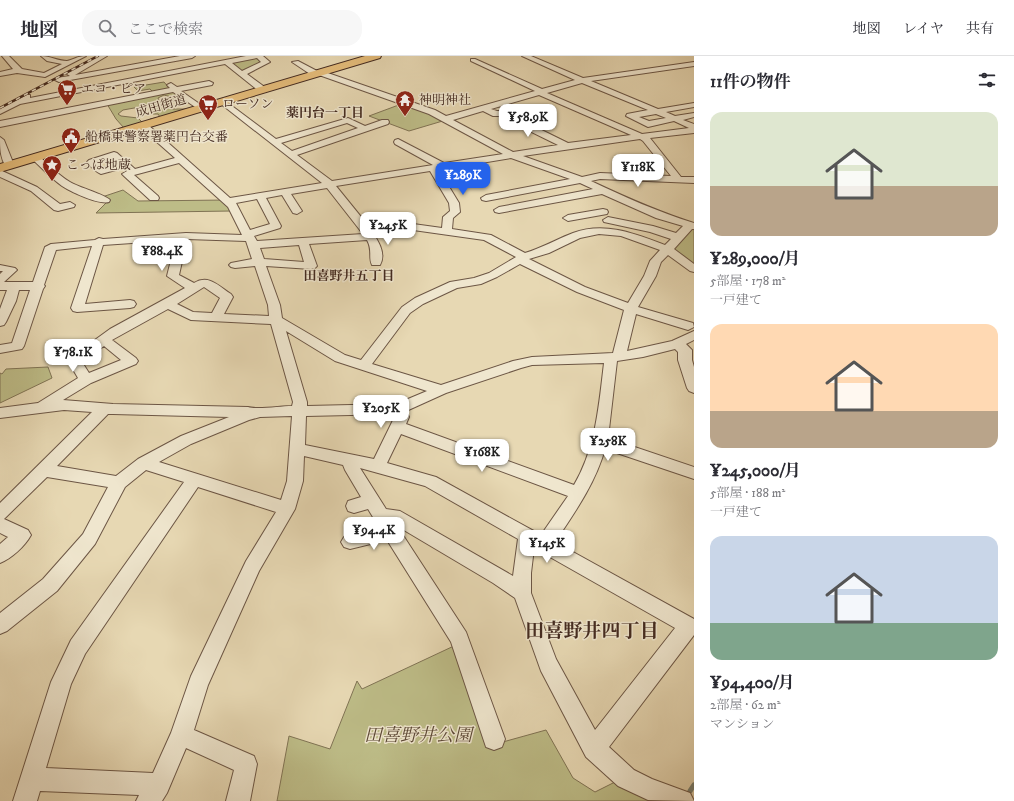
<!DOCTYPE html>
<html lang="ja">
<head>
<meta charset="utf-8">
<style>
  :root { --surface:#fff; --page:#f7f7f7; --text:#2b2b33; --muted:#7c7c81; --line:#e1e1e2; --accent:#2563eb }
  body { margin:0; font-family:"IM FELL DW Pica","Noto Serif JP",serif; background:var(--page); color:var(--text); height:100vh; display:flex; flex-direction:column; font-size:15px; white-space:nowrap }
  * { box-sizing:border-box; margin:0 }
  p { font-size:13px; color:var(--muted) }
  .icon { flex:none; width:22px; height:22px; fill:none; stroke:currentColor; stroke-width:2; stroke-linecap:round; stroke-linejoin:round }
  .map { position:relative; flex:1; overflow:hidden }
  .side { display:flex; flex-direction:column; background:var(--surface); width:320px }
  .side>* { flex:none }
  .price { position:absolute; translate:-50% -34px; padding:0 9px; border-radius:8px; background:#fff; color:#222; font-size:13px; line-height:26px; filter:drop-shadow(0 1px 2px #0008) }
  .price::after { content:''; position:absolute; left:50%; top:24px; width:12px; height:9px; margin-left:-6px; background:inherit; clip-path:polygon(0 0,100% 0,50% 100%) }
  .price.current { background:var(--accent); color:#fff }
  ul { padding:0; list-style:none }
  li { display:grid; align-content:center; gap:8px; height:212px; padding:0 16px }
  li span { display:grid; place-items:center; height:124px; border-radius:12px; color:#555 }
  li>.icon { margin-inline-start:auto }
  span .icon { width:72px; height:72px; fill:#fffc; stroke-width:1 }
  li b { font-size:17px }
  h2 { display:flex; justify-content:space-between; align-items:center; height:48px; padding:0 16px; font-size:17px }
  header { display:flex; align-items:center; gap:24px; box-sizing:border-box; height:56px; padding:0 20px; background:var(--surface); border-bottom:1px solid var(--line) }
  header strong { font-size:19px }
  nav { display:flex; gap:22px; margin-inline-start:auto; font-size:14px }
  .search { width:280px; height:36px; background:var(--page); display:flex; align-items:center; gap:10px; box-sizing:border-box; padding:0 14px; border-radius:16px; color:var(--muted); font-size:15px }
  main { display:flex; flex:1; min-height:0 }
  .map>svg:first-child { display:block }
  .green { fill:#bdbc87; stroke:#807354 }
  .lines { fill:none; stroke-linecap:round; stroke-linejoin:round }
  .stream { stroke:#758075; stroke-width:5 }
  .minor-casing { stroke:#6c5645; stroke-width:2 }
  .highway-casing { stroke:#432a20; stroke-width:2 }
  .minor { fill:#efe6ce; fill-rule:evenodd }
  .highway { fill:#e4bc7a; fill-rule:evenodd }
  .rail-casing { stroke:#432a20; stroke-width:2.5 }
  .rail { stroke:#efe6ce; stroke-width:1.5; stroke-dasharray:4.5; stroke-linecap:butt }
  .labels { text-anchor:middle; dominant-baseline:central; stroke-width:3; stroke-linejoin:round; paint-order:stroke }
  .far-poi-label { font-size:13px; fill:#432a20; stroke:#efe6ce; text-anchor:start }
  .far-street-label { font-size:13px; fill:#432a20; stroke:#efe6ce }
  .far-neighbourhood-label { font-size:13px; font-weight:bold; fill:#432a20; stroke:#efe6ce }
  .near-park-label { font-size:18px; font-style:italic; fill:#5b4735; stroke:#efe6ce }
  .near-neighbourhood-label { font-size:19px; font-weight:bold; fill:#432a20; stroke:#efe6ce }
</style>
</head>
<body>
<header>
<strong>地図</strong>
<div class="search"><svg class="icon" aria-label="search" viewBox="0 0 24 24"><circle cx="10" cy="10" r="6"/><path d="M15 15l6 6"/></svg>ここで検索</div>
<nav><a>地図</a><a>レイヤ</a><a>共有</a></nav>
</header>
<main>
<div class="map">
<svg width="694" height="745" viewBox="0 0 694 745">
  <rect width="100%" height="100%" fill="#e7d8b3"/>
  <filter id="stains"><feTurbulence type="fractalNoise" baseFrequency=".005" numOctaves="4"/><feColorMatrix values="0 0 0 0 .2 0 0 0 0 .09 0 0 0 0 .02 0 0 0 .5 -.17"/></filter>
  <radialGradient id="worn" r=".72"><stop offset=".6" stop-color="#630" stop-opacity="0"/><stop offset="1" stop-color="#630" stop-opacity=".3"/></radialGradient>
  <!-- green -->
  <path class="green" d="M 258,1 L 264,6 L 242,16 L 231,7 Z
    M 164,26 L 170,33 L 153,36 L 150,33 L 138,35 L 134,31 Z
    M 172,35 L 184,45 L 178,47 L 171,41 L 164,39 L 158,42 L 160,47 L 171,51 L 169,51 L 171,53 L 189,53 L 151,65 L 150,63 L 160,61 L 158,58 L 150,58 L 151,54 L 155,53 L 151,49 L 123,54 L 118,58 L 121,60 L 138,62 L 143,67 L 124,72 L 116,63 L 107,48 L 125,46 L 124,44 Z
    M 404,47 L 446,64 L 409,75 L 369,60 Z
    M 123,134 L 138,145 L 226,144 L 232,155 L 96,157 L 109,144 L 102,141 Z
    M 694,172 L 694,209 L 672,193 Z
    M 48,311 L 52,322 L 0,347 L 0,317 L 2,318 L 6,313 Z
    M 456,589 L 492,689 L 546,674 L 573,722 L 595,736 L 617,725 L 666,745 L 277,745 L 289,680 L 330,693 L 357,625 L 362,633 Z"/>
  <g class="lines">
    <!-- stream -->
    <path class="stream" d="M 690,735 L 694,729"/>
    <defs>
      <path id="minor" d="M 2,0 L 9,0 L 22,13 L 44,17 L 62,8 L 47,5 L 41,0 C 50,0 58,5 67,5 C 73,4 77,0 86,0 L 45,21 L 17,17 L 0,20 L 0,16 L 13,13 Z
        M 99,0 L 107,0 L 75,19 L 180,0 L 195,0 L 192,2 L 59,26 L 55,24 L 56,22 L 70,20 L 67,18 L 68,16 Z
        M 246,0 L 263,0 L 270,6 L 247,18 L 266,32 L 266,36 L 260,36 L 225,8 L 20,48 L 0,58 L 0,53 L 27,39 L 30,39 L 30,42 ZM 257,2 L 261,6 L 242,15 L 232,7 Z
        M 522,0 L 531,0 L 583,22 L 694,6 L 694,10 L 591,25 L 658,53 L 694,47 L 694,51 L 666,56 L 675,60 L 694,57 L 694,61 L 683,64 L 694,68 L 694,77 L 650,82 L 681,121 L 694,121 L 694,127 L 600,123 L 591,125 C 625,141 658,156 694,167 L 694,173 L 692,173 L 674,193 L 694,208 L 694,216 L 690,215 L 668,199 L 661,206 L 656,220 L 638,251 L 693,267 L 694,271 L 688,274 L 636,258 L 627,295 L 672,285 L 694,275 L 694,284 L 686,288 L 692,294 L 692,304 L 694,311 L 694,337 L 689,335 L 687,332 L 678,304 L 678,296 L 675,293 L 643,301 L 617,305 L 608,382 L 694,411 L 694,423 L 605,393 C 595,428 575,456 555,486 L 694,563 L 694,579 L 609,691 L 634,714 L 652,723 L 690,737 L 694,745 L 648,744 L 618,730 L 586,701 L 541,615 L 515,542 L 493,527 L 397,470 L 466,576 L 505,683 L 502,691 L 494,694 L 486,691 L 451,586 L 387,484 L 350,493 L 344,491 L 341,486 L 344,481 L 379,471 L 368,453 L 354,457 L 348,455 L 346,450 L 348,445 L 361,441 L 345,414 L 343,409 L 304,400 L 303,425 L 295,453 L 259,515 L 208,629 L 194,674 L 254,700 L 257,708 L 250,745 L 226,745 L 234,714 L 186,692 L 167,737 L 162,745 L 136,745 L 139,739 L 40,735 L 37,745 L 13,745 L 51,626 L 71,584 L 184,426 L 146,414 L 125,431 L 95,488 L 57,535 L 7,575 L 0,578 L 0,557 L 43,523 L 83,478 L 108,431 L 47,421 L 4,463 L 28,474 L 31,479 C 25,490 11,503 0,507 L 0,488 L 8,481 L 0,477 L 0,447 L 92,356 L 64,354 L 0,362 L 0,352 L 38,347 L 78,322 L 68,305 L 70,302 L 110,273 L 185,232 L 167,220 L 176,184 L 103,189 L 85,248 L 130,244 L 134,245 L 136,248 L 134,251 L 130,252 L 77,256 L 73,255 L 71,252 L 92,190 L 56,194 L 44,229 L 45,230 L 43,233 L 24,290 L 22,293 L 0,297 L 0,289 L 12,287 L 30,234 L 19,234 L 16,245 L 6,266 L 4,269 L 0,270 L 0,253 L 7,234 L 0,234 L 0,218 L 3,215 L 0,215 L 0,209 L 15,212 L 17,214 L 4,226 L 33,226 L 45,191 L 51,188 L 95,184 L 99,182 L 103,183 L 186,177 L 242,179 L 228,151 L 179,107 L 134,119 L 158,140 L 159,142 L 158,144 L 150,144 L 124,120 L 122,118 L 127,115 L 123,112 L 101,118 C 96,116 91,111 87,106 L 89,104 L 114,96 L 117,97 L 135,113 L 175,102 L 141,72 L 140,70 L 141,68 L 147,68 L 230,142 L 322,127 L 221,48 L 220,46 L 224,44 L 276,83 L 348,62 L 365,70 L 382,64 L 388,64 L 389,66 L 388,68 L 297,99 L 332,125 L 433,109 L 395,88 L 394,86 L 395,84 L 398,83 L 444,107 L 503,98 L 429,58 L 319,19 L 313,20 L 292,6 L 298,5 L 317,15 L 322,15 L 435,54 L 446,60 L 535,35 L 471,5 L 471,3 L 475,3 L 542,33 L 575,24 ZM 582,27 L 648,54 L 627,58 L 626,60 L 648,71 L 674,65 L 689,72 L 642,78 L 547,37 ZM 539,39 L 631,79 L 568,87 L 503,55 L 497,55 L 491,53 ZM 483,55 L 493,60 L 499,60 L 558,89 L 513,96 L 453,64 ZM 656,58 L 666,62 L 649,65 L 639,61 ZM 347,67 L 358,72 L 292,95 L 281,87 ZM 640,83 L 643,85 L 671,120 L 600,117 L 582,121 L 523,100 ZM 112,102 L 118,108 L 103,112 L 98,107 ZM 511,102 L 570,123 L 486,139 L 481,142 L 482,144 L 486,145 L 580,127 L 593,133 L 499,151 L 494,154 L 495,156 L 499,157 L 602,138 L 656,162 L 683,170 L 676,177 L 653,170 L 608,161 L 603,164 L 604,166 L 650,176 L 671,183 L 665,189 C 636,178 605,165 573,177 C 557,183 542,192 525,197 L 491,179 L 452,173 L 453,162 L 460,156 L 459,147 L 439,114 ZM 430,115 L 449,147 L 450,155 L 443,161 L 442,172 L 399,166 L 366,167 L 336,130 ZM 327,132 L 363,178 L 257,185 L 254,180 L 280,172 L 281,170 L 266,142 L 282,139 L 293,157 L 297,158 L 302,155 L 291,138 ZM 257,143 L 270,168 L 250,174 L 236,147 ZM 399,172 L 484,184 L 516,201 L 489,217 L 474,222 L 450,226 L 415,242 L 402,251 L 361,304 L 345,299 L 282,262 L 280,249 L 266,210 L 311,213 L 315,212 L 317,210 L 309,188 L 367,184 C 373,195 368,201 372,209 L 380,209 C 387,197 377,183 370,173 ZM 599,178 L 621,180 L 660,194 L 650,205 L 644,220 L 628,247 L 585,231 L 529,203 L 549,197 L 580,182 ZM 187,183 L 246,185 L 252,203 L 231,207 L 229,209 L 231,211 L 235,212 L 255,210 L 268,249 L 269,260 L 224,258 L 233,241 L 231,238 C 218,230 209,218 194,227 L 179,219 ZM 299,189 L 304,206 L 264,203 L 260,192 ZM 520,208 L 577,236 L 624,254 L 613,297 L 532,301 L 513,305 L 441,329 L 372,308 L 410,257 L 423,248 L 457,232 L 481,228 L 497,221 ZM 204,231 L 220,242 L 212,257 L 193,256 L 177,248 ZM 168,253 L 191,264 L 271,268 L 293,346 L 292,350 C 281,350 257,354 248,351 L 113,348 L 63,344 L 91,327 L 136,308 L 138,305 L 136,302 L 112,284 ZM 286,275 L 335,305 L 427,335 L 396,348 L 307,350 L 307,346 ZM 104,290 L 121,304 L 89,317 L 82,306 ZM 604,307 C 599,348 596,392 574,429 L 406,368 L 409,361 L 407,357 L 404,356 L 446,337 L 521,312 L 532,309 ZM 108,358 L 113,358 L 229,361 L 181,380 L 138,403 L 116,420 L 57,410 ZM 396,358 L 374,403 L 305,389 L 306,360 ZM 292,360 L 287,425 L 281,444 L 159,406 L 191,388 L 249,364 L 260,361 ZM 401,378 L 568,440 L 541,479 L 436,421 L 387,407 ZM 360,412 L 425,430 L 518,483 L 513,520 L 400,455 L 386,453 ZM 198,431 L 276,456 L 246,505 L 191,620 L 171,677 L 153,717 L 46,712 L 71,628 L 85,598 ZM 534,492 L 675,572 L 595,674 L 556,603 L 531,537 L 531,517 Z
        M 209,25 L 213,27 L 212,29 L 181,35 L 204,51 L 204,55 L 201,55 L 173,36 L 0,71 L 0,65 L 170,32 L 167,29 L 171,27 L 177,31 Z
        M 0,81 L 4,84 L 14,109 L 12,111 L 6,111 C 0,101 0,92 0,81 Z
        M 35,98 L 38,99 C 48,108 58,119 70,126 C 78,131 106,139 110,144 L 109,146 C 99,149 71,136 62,130 C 51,122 42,112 32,103 L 30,101 Z
        M 0,114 L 37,131 L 60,148 L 70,146 L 75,149 L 74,151 L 58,155 L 54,154 L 31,135 L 0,121 Z
        M 603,153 L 607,154 L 608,156 L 607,158 L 568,165 L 563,162 L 568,159 Z"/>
      <path id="highway" d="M 365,0 L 381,0 L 380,2 L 0,116 L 0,108 Z"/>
    </defs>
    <!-- minor casing -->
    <use href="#minor" class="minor-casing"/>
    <!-- highway casing -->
    <use href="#highway" class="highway-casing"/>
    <!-- minor -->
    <use href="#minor" class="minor"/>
    <!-- highway -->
    <use href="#highway" class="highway"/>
    <defs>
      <path id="rail" d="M 0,52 L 98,0"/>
    </defs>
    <!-- rail casing -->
    <use href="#rail" class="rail-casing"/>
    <!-- rail -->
    <use href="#rail" class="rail"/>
  </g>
  <!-- icons -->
  <defs>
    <symbol id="supermarket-pin" viewBox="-11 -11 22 30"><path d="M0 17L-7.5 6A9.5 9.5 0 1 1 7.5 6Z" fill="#8f2418" stroke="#efe6ce"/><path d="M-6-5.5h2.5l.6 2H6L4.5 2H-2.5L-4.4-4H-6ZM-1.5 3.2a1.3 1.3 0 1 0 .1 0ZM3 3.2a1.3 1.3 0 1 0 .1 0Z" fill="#fff"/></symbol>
    <symbol id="temple-pin" viewBox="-11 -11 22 30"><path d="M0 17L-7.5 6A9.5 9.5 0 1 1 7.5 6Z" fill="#8f2418" stroke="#efe6ce"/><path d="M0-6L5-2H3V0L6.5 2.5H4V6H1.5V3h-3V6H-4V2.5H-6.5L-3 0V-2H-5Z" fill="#fff"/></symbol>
    <symbol id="civic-pin" viewBox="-11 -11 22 30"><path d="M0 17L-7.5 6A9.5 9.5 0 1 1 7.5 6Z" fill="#8f2418" stroke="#efe6ce"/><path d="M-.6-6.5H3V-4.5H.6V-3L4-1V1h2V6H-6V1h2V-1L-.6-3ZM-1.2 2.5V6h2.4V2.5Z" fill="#fff"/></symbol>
    <symbol id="sight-pin" viewBox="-11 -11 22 30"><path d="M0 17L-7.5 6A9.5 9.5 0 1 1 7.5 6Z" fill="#8f2418" stroke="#efe6ce"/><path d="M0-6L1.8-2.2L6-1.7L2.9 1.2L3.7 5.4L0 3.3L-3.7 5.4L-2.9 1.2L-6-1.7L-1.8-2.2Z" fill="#fff"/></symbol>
  </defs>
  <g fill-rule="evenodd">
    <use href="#supermarket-pin" x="56" y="22" width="22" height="30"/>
    <use href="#temple-pin" x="394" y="33" width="22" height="30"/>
    <use href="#supermarket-pin" x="197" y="37" width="22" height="30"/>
    <use href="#civic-pin" x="60" y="70" width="22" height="30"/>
    <use href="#sight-pin" x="41" y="98" width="22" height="30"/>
  </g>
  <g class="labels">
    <!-- far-poi labels -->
    <g class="far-poi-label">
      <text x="81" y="33">エコ・ピア</text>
      <text x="419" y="44">神明神社</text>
      <text x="222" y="48">ローソン</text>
      <text x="85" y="81">船橋東警察署薬円台交番</text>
      <text x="66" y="109">こっぱ地蔵</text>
    </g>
    <!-- far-street labels -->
    <g class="far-street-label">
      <text transform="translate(161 50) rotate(-16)">成田街道</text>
    </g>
    <!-- far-neighbourhood labels -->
    <g class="far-neighbourhood-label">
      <text x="325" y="57">薬円台一丁目</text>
      <text x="349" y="220">田喜野井五丁目</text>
    </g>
    <!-- near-park labels -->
    <g class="near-park-label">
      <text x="418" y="680">田喜野井公園</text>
    </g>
    <!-- near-neighbourhood labels -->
    <g class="near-neighbourhood-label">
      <text x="592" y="575">田喜野井四丁目</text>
    </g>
  </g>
  <rect width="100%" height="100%" filter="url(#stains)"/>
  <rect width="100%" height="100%" fill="url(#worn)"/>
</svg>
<b class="price" style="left:528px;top:82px">¥58.9K</b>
<b class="price" style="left:638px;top:132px">¥118K</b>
<b class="price current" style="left:463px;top:140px">¥289K</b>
<b class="price" style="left:388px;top:190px">¥245K</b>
<b class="price" style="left:162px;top:216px">¥88.4K</b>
<b class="price" style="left:73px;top:317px">¥78.1K</b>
<b class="price" style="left:381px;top:373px">¥205K</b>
<b class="price" style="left:608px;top:406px">¥258K</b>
<b class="price" style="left:482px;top:417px">¥168K</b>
<b class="price" style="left:374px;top:495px">¥94.4K</b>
<b class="price" style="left:547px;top:508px">¥145K</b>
</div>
<section class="side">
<h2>11件の物件<svg class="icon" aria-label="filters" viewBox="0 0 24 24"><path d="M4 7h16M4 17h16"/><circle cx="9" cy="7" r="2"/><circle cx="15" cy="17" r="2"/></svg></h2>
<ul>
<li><span style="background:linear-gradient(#dfe7d0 60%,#b9a48a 0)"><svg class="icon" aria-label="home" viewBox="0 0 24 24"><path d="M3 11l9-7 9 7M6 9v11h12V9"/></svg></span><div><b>¥289,000/月</b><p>5部屋 · 178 m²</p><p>一戸建て</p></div></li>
<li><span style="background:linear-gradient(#ffd9b3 70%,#b9a48a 0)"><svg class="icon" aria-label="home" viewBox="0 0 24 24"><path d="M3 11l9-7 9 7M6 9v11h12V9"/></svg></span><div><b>¥245,000/月</b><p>5部屋 · 188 m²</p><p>一戸建て</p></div></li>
<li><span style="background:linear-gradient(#c9d6e8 70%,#7fa58c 0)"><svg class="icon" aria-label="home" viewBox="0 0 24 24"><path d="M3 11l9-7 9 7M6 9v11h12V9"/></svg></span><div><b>¥94,400/月</b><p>2部屋 · 62 m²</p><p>マンション</p></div></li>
</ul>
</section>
</main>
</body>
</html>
